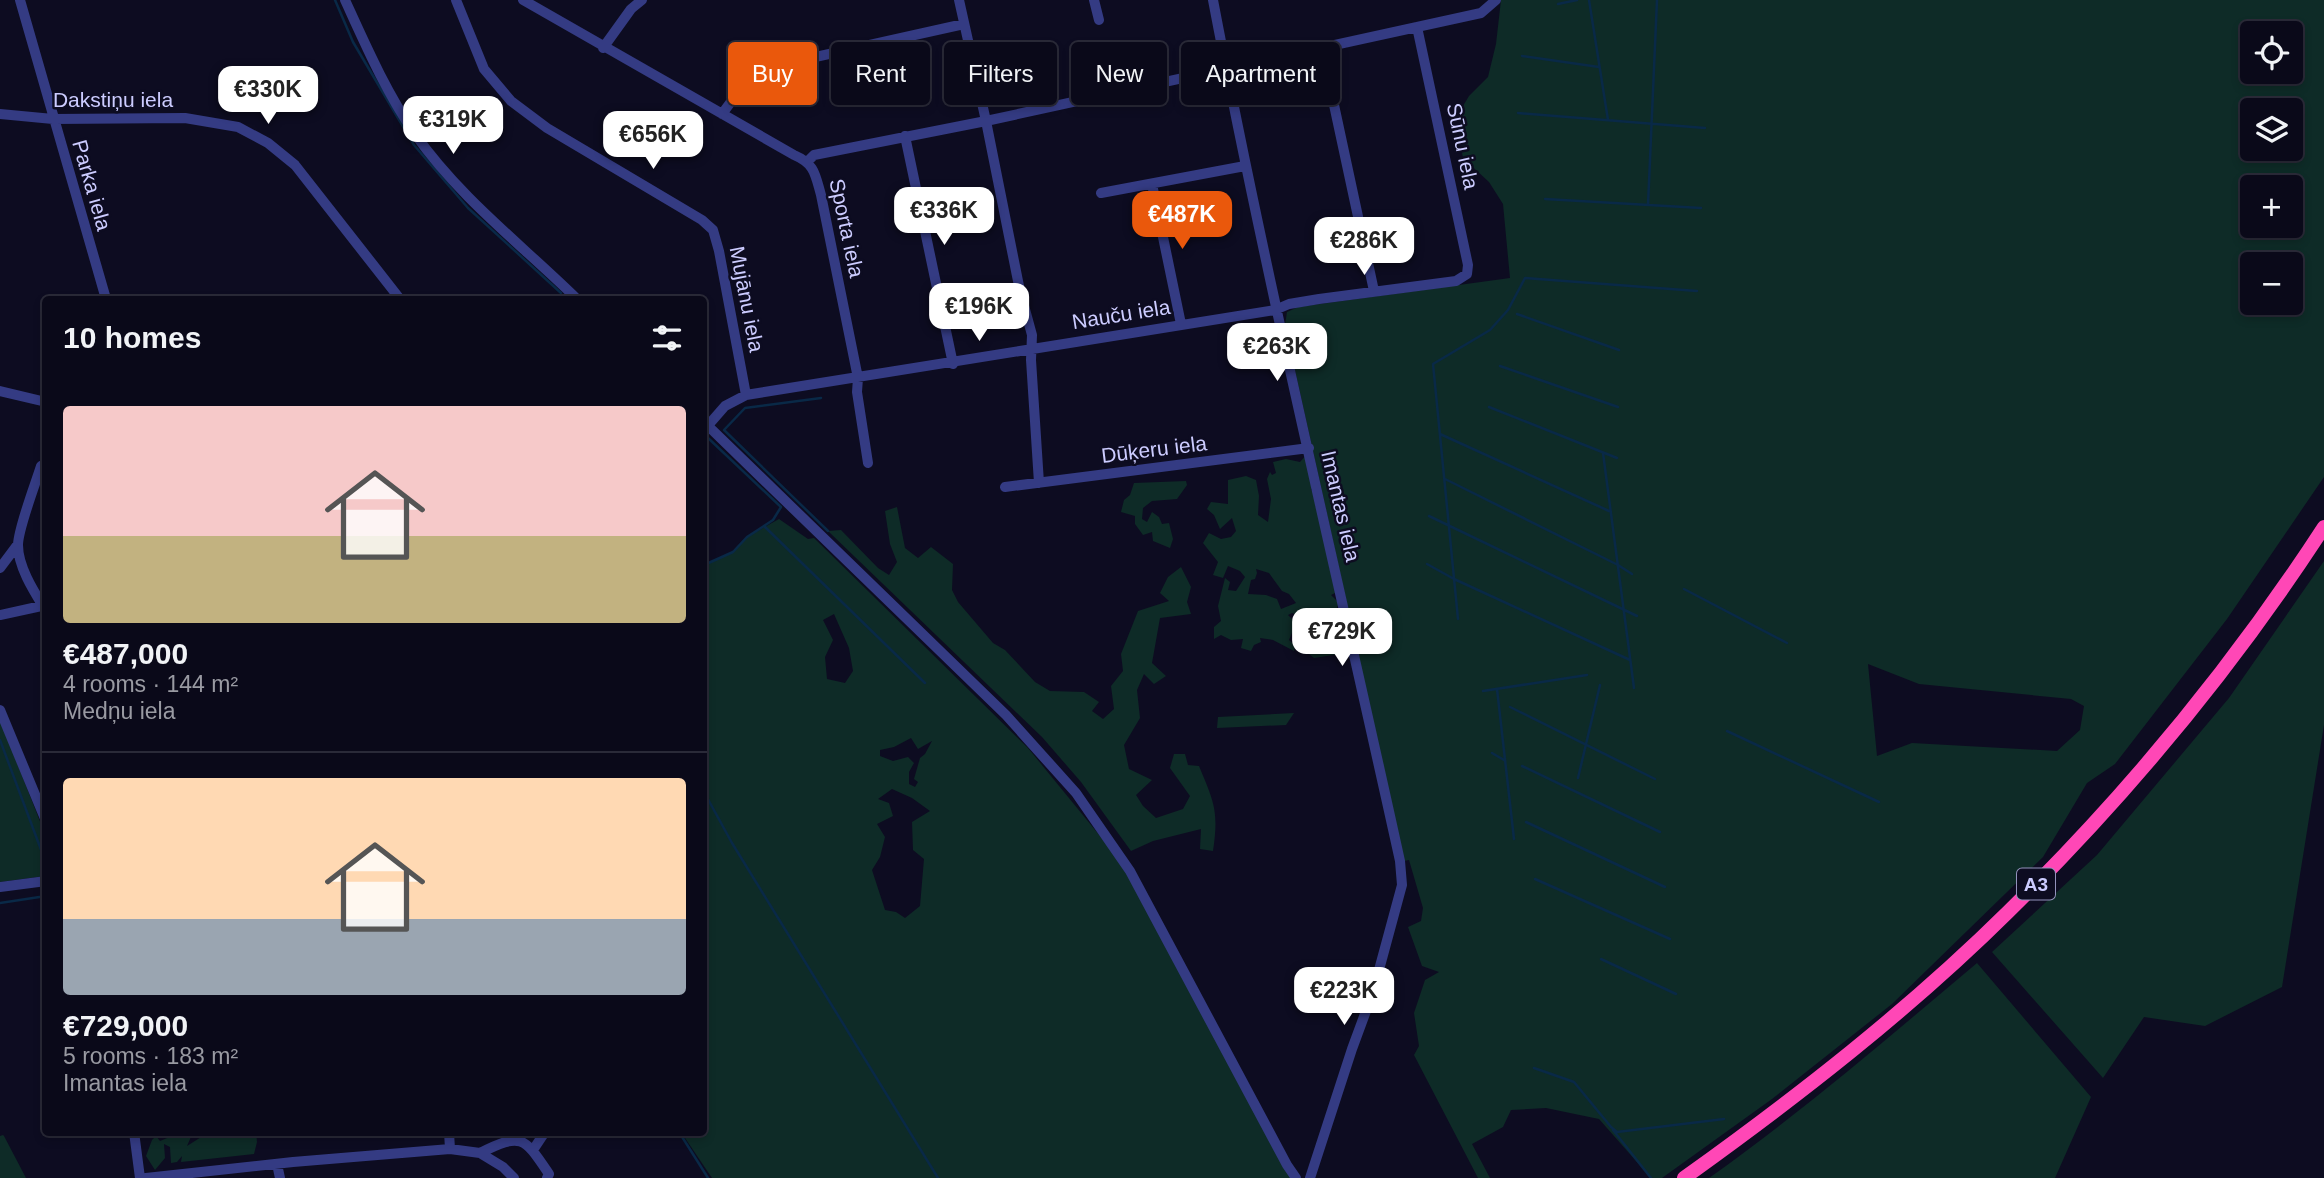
<!DOCTYPE html>
<html lang="en">
<head>
<meta charset="utf-8">
<style>
  :root { --surface:#0a0919; --page:#131222; --text:#f1f3f6; --muted:#999aa2; --line:#2a2a38; --accent:#ea580c }
  body { margin:0; font-family:Helvetica,sans-serif; background:var(--page); color:var(--text); height:100vh; display:flex; flex-direction:column; font-size:26px; white-space:nowrap }
  * { box-sizing:border-box; margin:0 }
  p { font-size:23px; color:var(--muted) }
  .icon { flex:none; width:38px; height:38px; fill:none; stroke:currentColor; stroke-width:2; stroke-linecap:round; stroke-linejoin:round }
  .map { position:relative; flex:1; overflow:hidden }
  .drawer { position:absolute; left:42px; top:296px; width:665px; height:840px; display:flex; flex-direction:column; background:var(--surface); border-radius:7px; box-shadow:0 4px 10px #0003,0 0 0 2px var(--line) }
  .drawer>* { flex:none }
  .hud { position:absolute; left:728px; top:42px; width:665px; height:63px; display:flex; gap:14px }
  .controls { position:absolute; left:2240px; top:21px; display:grid; gap:14px }
  .controls a { display:grid; place-items:center; width:63px; height:63px; border-radius:7px; background:var(--surface); box-shadow:0 4px 10px #0003,0 0 0 2px var(--line); font-size:35px }
  .price { position:absolute; translate:-50% -60px; padding:0 16px; border-radius:14px; background:#fff; color:#222; font-size:23px; line-height:46px; filter:drop-shadow(0 2px 4px #0008) }
  .price::after { content:''; position:absolute; left:50%; top:42px; width:21px; height:16px; margin-left:-10px; background:inherit; clip-path:polygon(0 0,100% 0,50% 100%) }
  .price.selected { background:var(--accent); color:#fff }
  ul { padding:0; list-style:none }
  li { display:grid; align-content:center; gap:14px; height:371px; padding:0 21px }
  li+li { border-top:2px solid var(--line) }
  li span { display:grid; place-items:center; height:217px; border-radius:7px; color:#555 }
  li>.icon { margin-inline-start:auto }
  span .icon { width:126px; height:126px; fill:#fffc; stroke-width:1 }
  li b { font-size:30px }
  h2 { display:flex; justify-content:space-between; align-items:center; height:84px; padding:0 21px; font-size:30px }
  .chip { padding:0 24px; border-radius:7px; background:var(--surface); box-shadow:0 4px 10px #0003,0 0 0 2px var(--line); font-size:24px; line-height:63px }
  .chip.selected { background:var(--accent); color:#fff }
  .map>svg:first-child { display:block }
  .green { fill:#0e2b27; fill-rule:evenodd }
  .lines { fill:none; stroke-linecap:round; stroke-linejoin:round }
  .stream { stroke:#092947; stroke-width:2.5 }
  .minor { stroke:#343b83; stroke-width:10 }
  .highway { stroke:#ff47b6; stroke-width:14 }
  .labels { text-anchor:middle; dominant-baseline:central; stroke-width:5; stroke-linejoin:round; paint-order:stroke }
  .shield { fill:#0d0c21; stroke:#9392bc; stroke-width:2 }
  .shield-label { font-size:19px; font-weight:bold; fill:#ccf }
  .street-label { font-size:21px; fill:#ccf; stroke:#0d0c21 }
</style>
</head>
<body>
<div class="map">
<svg width="2324" height="1178" viewBox="0 0 2324 1178">
  <rect width="100%" height="100%" fill="#0d0c21"/>
  <!-- green -->
  <path class="green" d="M 1501,0 L 2324,0 L 2324,477 L 2227,619 L 2115,764 L 2087,783 L 2043,857 L 1892,1004 L 1772,1099 L 1662,1178 L 1651,1178 L 1599,1119 L 1546,1108 L 1511,1110 L 1503,1127 L 1472,1144 L 1490,1178 L 1478,1178 L 1414,1055 L 1419,1046 L 1414,1013 L 1425,980 L 1439,972 L 1422,966 L 1408,927 L 1421,921 L 1423,908 L 1409,860 L 1404,861 L 1285,325 L 1287,312 L 1298,307 L 1510,278 L 1503,204 L 1489,182 L 1463,158 L 1458,131 L 1463,106 L 1469,96 L 1488,77 L 1496,44 ZM 2252,33 L 2291,33 L 2291,72 L 2252,72 ZM 2252,110 L 2291,110 L 2291,149 L 2252,149 ZM 2252,187 L 2291,187 L 2291,226 L 2252,226 ZM 2252,264 L 2291,264 L 2291,303 L 2252,303 ZM 1868,664 L 1919,684 L 2071,699 L 2084,706 L 2080,730 L 2057,751 L 1912,743 L 1877,756 Z
    M 1307,454 L 1314,482 L 1311,490 L 1318,494 L 1318,501 L 1315,506 L 1321,511 L 1331,561 L 1329,568 L 1333,573 L 1337,592 L 1331,595 L 1339,603 L 1336,610 L 1344,617 L 1336,635 L 1349,640 L 1350,645 L 1346,653 L 1314,658 L 1300,647 L 1309,628 L 1306,625 L 1306,618 L 1292,613 L 1288,615 L 1296,623 L 1289,640 L 1295,645 L 1294,651 L 1273,640 L 1260,638 L 1261,642 L 1254,645 L 1251,651 L 1241,648 L 1243,639 L 1231,640 L 1221,635 L 1214,639 L 1214,627 L 1221,621 L 1218,606 L 1225,578 L 1230,582 L 1228,590 L 1236,591 L 1245,577 L 1240,571 L 1228,566 L 1223,578 L 1213,575 L 1218,562 L 1203,543 L 1209,533 L 1221,539 L 1231,537 L 1236,531 L 1232,518 L 1220,529 L 1214,515 L 1207,509 L 1211,502 L 1228,504 L 1228,480 L 1246,476 L 1256,480 L 1259,496 L 1258,515 L 1268,522 L 1271,499 L 1267,479 L 1270,472 L 1272,475 L 1276,473 L 1273,462 L 1286,459 L 1300,462 ZM 1256,569 L 1269,573 L 1282,591 L 1289,594 L 1296,603 L 1281,609 L 1277,599 L 1266,595 L 1248,594 L 1251,580 L 1255,579 L 1257,573 Z
    M 1186,481 L 1187,485 L 1177,499 L 1152,501 L 1143,508 L 1142,519 L 1147,522 L 1152,512 L 1159,517 L 1162,524 L 1169,523 L 1173,539 L 1170,548 L 1153,541 L 1152,532 L 1143,535 L 1135,524 L 1135,516 L 1121,512 L 1124,500 L 1130,495 L 1134,483 Z
    M 897,507 L 905,548 L 918,558 L 931,547 L 953,564 L 952,590 L 958,602 L 993,643 L 1005,650 L 1035,682 L 1050,691 L 1084,692 L 1099,702 L 1092,711 L 1103,719 L 1114,709 L 1111,686 L 1123,671 L 1121,654 L 1138,611 L 1169,601 L 1160,593 L 1168,577 L 1181,567 L 1191,587 L 1187,602 L 1191,614 L 1160,618 L 1152,663 L 1166,676 L 1154,684 L 1144,674 L 1137,690 L 1140,718 L 1124,745 L 1129,769 L 1152,780 L 1136,795 L 1143,806 L 1156,818 L 1183,809 L 1190,796 L 1170,768 L 1174,754 L 1185,754 L 1188,765 L 1199,766 C 1214,802 1219,811 1213,851 L 1200,849 L 1201,829 L 1153,841 L 1131,851 L 1081,782 L 1042,737 L 828,531 L 841,530 L 878,568 L 889,575 L 897,562 L 890,544 L 885,511 Z
    M 779,519 L 808,539 L 814,538 L 1028,748 L 1118,858 L 1291,1178 L 712,1178 L 681,1132 L 704,1132 L 704,565 L 733,552 L 747,537 ZM 834,614 L 849,648 L 853,671 L 845,683 L 827,679 L 825,657 L 833,640 L 823,620 ZM 911,738 L 918,749 L 932,741 L 925,754 L 920,758 L 914,779 L 918,782 L 915,787 L 909,784 L 909,772 L 914,763 L 908,757 L 893,761 L 880,756 L 880,750 L 894,747 ZM 892,789 L 912,798 L 930,811 L 912,822 L 913,850 L 924,859 L 920,906 L 905,918 L 896,912 L 885,910 L 872,870 L 880,857 L 885,837 L 877,824 L 893,816 L 889,803 L 878,799 Z
    M 2324,561 L 2324,725 L 2282,987 L 2205,1026 L 2144,1017 L 2103,1078 L 1992,952 L 2097,855 L 2229,698 Z
    M 1294,713 L 1286,725 L 1217,728 L 1218,717 Z
    M 0,720 L 45,834 L 45,876 L 0,882 Z
    M 1977,963 L 2091,1097 L 2055,1178 L 1709,1178 C 1802,1112 1889,1037 1977,963 Z
    M 171,1132 L 193,1132 L 187,1146 L 209,1132 L 256,1132 L 257,1142 L 254,1154 L 181,1162 L 182,1156 L 177,1162 L 171,1163 L 170,1147 L 164,1144 L 165,1158 L 155,1170 L 146,1156 L 152,1140 L 156,1136 L 160,1141 L 172,1136 Z
    M 3,1135 L 4,1136 L 26,1178 L 0,1178 L 0,1136 Z"/>
  <g class="lines">
    <!-- stream -->
    <path class="stream" d="M 335,0 L 353,42 L 414,145 L 468,208 L 561,293
      M 1589,0 L 1608,120
      M 1558,4 L 1577,0
      M 1522,56 L 1599,67
      M 1518,113 L 1705,128
      M 1545,199 L 1701,208
      M 1648,205 L 1657,0
      M 1517,314 L 1619,350
      M 1500,366 L 1618,407
      M 821,398 L 745,408 L 724,430 L 828,531
      M 1489,407 L 1617,458
      M 1440,434 L 1609,511
      M 1603,453 L 1634,688
      M 1445,479 L 1618,565 L 1632,574
      M 1429,516 L 1637,616
      M 764,526 L 925,683
      M 1427,564 L 1454,579 L 1630,660
      M 704,565 L 733,552 L 747,537 L 773,520 L 781,507 L 707,437
      M 1684,589 L 1787,643
      M 1458,619 L 1433,364 L 1490,330 L 1508,310 L 1525,278 L 1697,291
      M 1497,689 L 1514,839
      M 1483,691 L 1587,675
      M 1510,707 L 1655,779
      M 1727,731 L 1879,802
      M 0,740 L 46,863
      M 1492,753 L 1504,760
      M 1522,766 L 1660,832
      M 1578,778 L 1600,685
      M 704,792 L 732,843 L 938,1178
      M 1526,822 L 1665,887
      M 1535,879 L 1670,939
      M 0,903 L 46,896
      M 1601,959 L 1676,994
      M 1534,1068 L 1574,1082 L 1611,1127 L 1617,1132 L 1724,1119
      M 1613,1130 L 1651,1178
      M 679,1132 L 708,1178"/>
    <!-- minor -->
    <path class="minor" d="M 20,0 L 106,299
      M 345,0 C 366,46 386,92 415,134 C 459,197 523,246 577,299
      M 456,0 L 484,69 L 511,101 L 547,128 L 702,220 L 713,230 L 719,251 L 746,395
      M 523,0 L 794,155 C 815,164 815,174 821,195 L 858,378 L 857,392 L 868,463
      M 959,0 L 986,121 L 1020,291 L 1032,335 L 1031,360 L 1039,483
      M 1094,0 L 1099,20
      M 1213,0 C 1268,289 1337,574 1400,861 L 1402,885 L 1373,992 L 1352,1049 L 1310,1178
      M 603,48 L 631,9 L 642,0
      M 1322,49 L 1374,291
      M 0,114 L 53,119 L 185,118 L 238,127 L 268,143 L 295,165 L 400,299
      M 722,114 L 750,76 L 761,69 L 964,24
      M 905,136 L 953,364
      M 808,161 L 814,155 L 986,121 L 1481,13 L 1496,0
      M 1152,184 L 1181,324
      M 1101,193 L 1245,166
      M 0,391 L 46,402
      M 704,422 L 1006,715 L 1076,793 L 1130,871 L 1287,1165 L 1296,1178
      M 704,430 L 725,406 L 746,395 C 923,368 1099,337 1275,310 L 1289,304 L 1319,299 L 1456,281 L 1467,274 L 1468,265 L 1417,27
      M 1005,487 L 1309,448
      M 0,568 L 18,544
      M 43,606 C 33,590 18,566 18,545 C 18,529 35,485 41,466 L 46,463
      M 0,615 L 46,605
      M 0,710 L 46,821
      M 0,887 L 46,881
      M 134,1132 L 140,1178
      M 449,1132 L 450,1149
      M 533,1150 L 545,1132
      M 480,1153 C 522,1132 524,1137 549,1174 L 547,1178
      M 277,1164 L 280,1178
      M 146,1178 L 293,1162 L 450,1149 L 480,1153 L 503,1167 L 514,1178"/>
    <!-- highway -->
    <path class="highway" d="M 1684,1178 C 1797,1097 1909,1010 2008,912 C 2127,795 2233,667 2324,527"/>
  </g>
  <g class="labels">
    <!-- shield labels -->
    <rect class="shield" x="2017" y="868.5" width="38" height="31" rx="5"/>
    <g class="shield-label">
      <text x="2036" y="884">A3</text>
    </g>
    <!-- street labels -->
    <g class="street-label">
      <text x="113" y="99">Dakstiņu iela</text>
      <text transform="translate(1463 146) rotate(78)">Sūnu iela</text>
      <text transform="translate(92 185) rotate(74)">Parka iela</text>
      <text transform="translate(847 228) rotate(78)">Sporta iela</text>
      <text transform="translate(747 299) rotate(79)">Mujānu iela</text>
      <text transform="translate(1121 314) rotate(-9)">Nauču iela</text>
      <text transform="translate(1154 449) rotate(-7)">Dūķeru iela</text>
      <text transform="translate(1341 506) rotate(77)">Imantas iela</text>
    </g>
  </g>
</svg>
<div class="controls">
<a><svg class="icon" aria-label="locate" viewBox="0 0 24 24"><circle cx="12" cy="12" r="6"/><path d="M12 2v4M12 18v4M2 12h4M18 12h4"/></svg></a>
<a><svg class="icon" aria-label="layers" viewBox="0 0 24 24"><path d="M12 4l9 5-9 5-9-5zM3 14l9 5 9-5"/></svg></a>
<a>+</a>
<a>−</a>
</div>
<b class="price" style="left:268px;top:126px">€330K</b>
<b class="price" style="left:453px;top:156px">€319K</b>
<b class="price" style="left:653px;top:171px">€656K</b>
<b class="price" style="left:944px;top:247px">€336K</b>
<b class="price selected" style="left:1182px;top:251px">€487K</b>
<b class="price" style="left:1364px;top:277px">€286K</b>
<b class="price" style="left:979px;top:343px">€196K</b>
<b class="price" style="left:1277px;top:383px">€263K</b>
<b class="price" style="left:1342px;top:668px">€729K</b>
<b class="price" style="left:1344px;top:1027px">€223K</b>
<div class="hud">
<a class="chip selected">Buy</a>
<a class="chip">Rent</a>
<a class="chip">Filters</a>
<a class="chip">New</a>
<a class="chip">Apartment</a>
</div>
<section class="drawer">
<h2>10 homes<svg class="icon" aria-label="filters" viewBox="0 0 24 24"><path d="M4 7h16M4 17h16"/><circle cx="9" cy="7" r="2"/><circle cx="15" cy="17" r="2"/></svg></h2>
<ul>
<li><span style="background:linear-gradient(#f6c9c9 60%,#c2b280 0)"><svg class="icon" aria-label="home" viewBox="0 0 24 24"><path d="M3 11l9-7 9 7M6 9v11h12V9"/></svg></span><div><b>€487,000</b><p>4 rooms · 144 m²</p><p>Medņu iela</p></div></li>
<li><span style="background:linear-gradient(#ffd9b3 65%,#9aa5b1 0)"><svg class="icon" aria-label="home" viewBox="0 0 24 24"><path d="M3 11l9-7 9 7M6 9v11h12V9"/></svg></span><div><b>€729,000</b><p>5 rooms · 183 m²</p><p>Imantas iela</p></div></li>
</ul>
</section>
</div>
</body>
</html>
